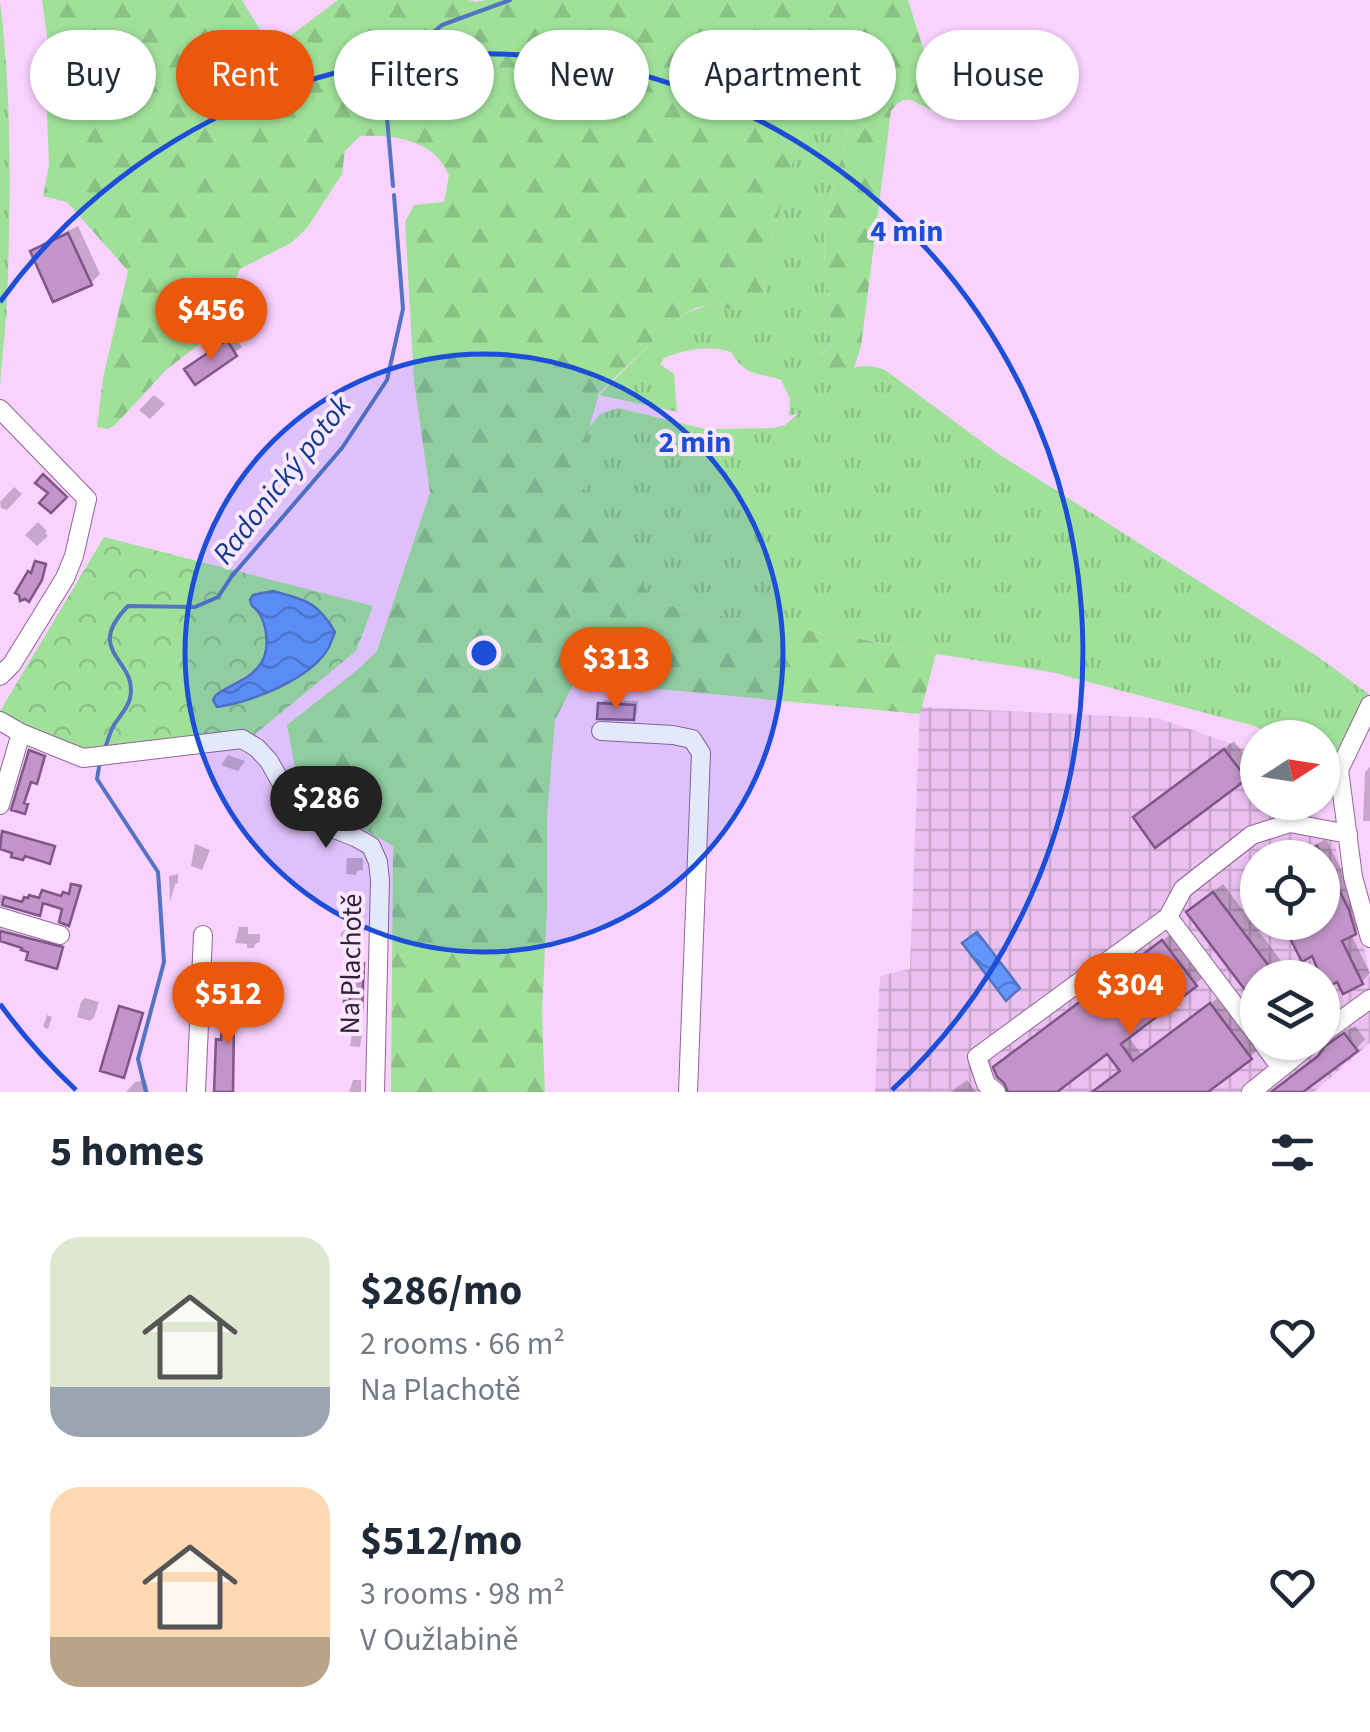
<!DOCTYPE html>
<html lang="en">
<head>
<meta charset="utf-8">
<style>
  :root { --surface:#fff; --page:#f2f2f3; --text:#1f2937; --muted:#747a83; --accent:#ea580c }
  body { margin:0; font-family:"Source Sans 3",sans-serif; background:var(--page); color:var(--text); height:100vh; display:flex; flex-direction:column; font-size:38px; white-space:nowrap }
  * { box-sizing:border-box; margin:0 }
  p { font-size:32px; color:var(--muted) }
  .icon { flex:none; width:55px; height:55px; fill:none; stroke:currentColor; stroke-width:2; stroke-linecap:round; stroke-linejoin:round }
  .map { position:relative; height:1092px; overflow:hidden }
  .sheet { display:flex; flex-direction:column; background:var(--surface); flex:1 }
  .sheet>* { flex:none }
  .guide { position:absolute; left:30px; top:30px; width:1310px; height:90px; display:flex; gap:20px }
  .needle { width:65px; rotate:78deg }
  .controls { position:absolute; left:1240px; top:720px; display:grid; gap:20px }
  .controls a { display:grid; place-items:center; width:100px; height:100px; border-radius:50%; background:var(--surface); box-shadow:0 2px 8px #0004; font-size:50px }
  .price { position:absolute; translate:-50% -85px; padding:0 22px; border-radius:35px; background:var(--accent); color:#fff; font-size:32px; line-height:65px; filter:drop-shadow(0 2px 5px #0008) }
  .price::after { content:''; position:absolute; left:50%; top:60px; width:30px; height:22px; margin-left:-15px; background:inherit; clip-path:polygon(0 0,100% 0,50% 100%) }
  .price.on { background:#222; color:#fff }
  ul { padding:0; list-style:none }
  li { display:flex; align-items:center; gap:30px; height:250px; padding:0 50px }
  li span { display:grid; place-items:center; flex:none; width:280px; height:200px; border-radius:30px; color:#555 }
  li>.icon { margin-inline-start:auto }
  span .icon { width:120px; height:120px; fill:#fffc; stroke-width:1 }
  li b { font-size:42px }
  h2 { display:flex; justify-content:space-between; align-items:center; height:120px; padding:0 50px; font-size:42px }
  .pill { padding:0 35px; border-radius:45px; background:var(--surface); box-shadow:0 2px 8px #0004; font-size:35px; line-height:90px }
  .pill.on { background:var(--accent); color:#fff }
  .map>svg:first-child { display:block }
  .industrial { fill:url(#industrial-grid); fill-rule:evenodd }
  .grass { fill:url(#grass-tufts) }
  .forest { fill:url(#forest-firs) }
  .park { fill:url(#park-crowns); fill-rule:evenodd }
  .water { fill:url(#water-waves); stroke:#5473c0; stroke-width:2.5 }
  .shadow { fill:#0003 }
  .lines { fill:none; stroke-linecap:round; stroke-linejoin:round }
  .stream { stroke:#5473c0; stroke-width:4 }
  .building { fill:#c294c9; stroke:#805587; stroke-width:2.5 }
  .minor-casing { stroke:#906497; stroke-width:20 }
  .minor { stroke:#fff; stroke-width:18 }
  .ring { fill:none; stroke:#1d4ed8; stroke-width:5 }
  .labels { text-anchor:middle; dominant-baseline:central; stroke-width:8; stroke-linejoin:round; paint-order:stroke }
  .street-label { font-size:28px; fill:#332136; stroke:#fbe7fe }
  .water-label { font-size:30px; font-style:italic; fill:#0e3a91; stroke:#fbe7fe }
  .centre { fill:#1d4ed8; stroke:#fbe7fe; stroke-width:5 }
  .ring-label { font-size:30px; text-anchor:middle; font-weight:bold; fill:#1d4ed8; stroke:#fbe7fe; stroke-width:8; stroke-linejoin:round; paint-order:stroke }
</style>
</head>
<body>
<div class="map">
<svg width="1370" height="1092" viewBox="0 0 1370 1092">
  <defs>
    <pattern id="industrial-grid" width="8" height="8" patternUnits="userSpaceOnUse" patternTransform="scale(2.5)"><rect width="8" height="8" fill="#ebc1f1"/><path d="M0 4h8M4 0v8" fill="none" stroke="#caa6cf"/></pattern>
    <pattern id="grass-tufts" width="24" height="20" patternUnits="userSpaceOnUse" patternTransform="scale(2.5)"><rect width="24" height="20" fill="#a0e199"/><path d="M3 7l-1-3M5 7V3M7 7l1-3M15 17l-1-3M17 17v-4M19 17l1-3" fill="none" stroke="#8ac184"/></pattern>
    <pattern id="forest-firs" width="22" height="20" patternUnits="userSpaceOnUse" patternTransform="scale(2.5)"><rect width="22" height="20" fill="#a0e199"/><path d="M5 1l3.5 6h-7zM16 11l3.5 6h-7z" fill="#8ac184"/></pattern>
    <pattern id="park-crowns" width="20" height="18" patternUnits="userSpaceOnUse" patternTransform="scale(2.5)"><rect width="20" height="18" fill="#a0e199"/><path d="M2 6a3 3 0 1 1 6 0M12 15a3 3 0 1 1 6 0" fill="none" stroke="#8ac184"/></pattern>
    <pattern id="water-waves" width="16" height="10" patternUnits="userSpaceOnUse" patternTransform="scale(2.5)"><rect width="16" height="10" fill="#6296fb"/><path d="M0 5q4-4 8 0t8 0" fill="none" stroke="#517acc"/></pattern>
  </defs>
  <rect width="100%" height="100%" fill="#f9d2ff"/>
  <!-- industrial -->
  <path class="industrial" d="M 920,707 L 1158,718 L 1257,753 L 1258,802 L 1306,803 L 1332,835 L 1366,955 L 1370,978 L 1370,1043 L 1314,1092 L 875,1092 L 880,976 L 910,969 ZM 1258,858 L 1322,858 L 1322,922 L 1258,922 ZM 1258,978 L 1322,978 L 1322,1042 L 1258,1042 Z"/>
  <!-- grass -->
  <path class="grass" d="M 0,1 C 12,99 11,201 7,300 C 6,330 1,361 0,391 Z
    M 829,80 L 839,82 C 859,115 842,153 833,187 C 830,202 827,218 825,233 C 821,272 836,311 829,350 L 822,353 L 845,371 C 860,365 870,364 885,370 L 997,453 L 1317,656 L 1370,695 L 1336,758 L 1323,754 L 1322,738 L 1283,737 L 1251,725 L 1051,672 L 936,654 L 860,639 L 758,623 L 663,605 L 648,592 L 631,569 L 592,514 L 587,503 L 584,488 L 584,464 L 589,428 L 600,414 L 618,408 L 705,429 L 774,428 L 785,425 L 799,413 L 789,416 L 790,399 L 781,380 C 757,372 746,377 731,352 C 710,345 685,349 664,358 L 660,364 L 674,374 L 677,412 L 599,395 L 660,334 L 682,315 L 707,305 L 733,310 L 766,304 L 762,269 L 782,204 L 795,188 L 789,174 L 815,90 Z"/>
  <!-- forest -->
  <path class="forest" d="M 42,0 L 242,0 L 269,45 L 274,48 L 338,0 L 468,0 L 477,2 L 485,0 L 908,0 L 925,54 L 943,96 L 939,107 L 935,111 C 914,105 908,89 891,111 L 861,346 L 854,368 L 836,379 L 835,374 C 826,370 821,367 819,356 L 829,350 C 836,311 821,272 825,233 C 827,218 830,202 833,187 C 842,153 859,115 839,82 L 829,80 L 815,91 L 789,174 L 795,188 L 793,196 L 782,204 L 762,269 L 766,303 L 761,309 L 733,310 L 707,305 L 696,308 L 682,315 L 660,334 L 599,393 L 589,428 L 584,464 L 584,488 L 592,514 L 648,592 L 663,605 L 758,623 L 860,639 L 936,654 L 920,714 L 575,681 L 555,720 L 547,818 L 547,907 L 542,1013 L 545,1092 L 391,1092 L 393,846 L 308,798 L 294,763 L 287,725 L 356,671 L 377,651 L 430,493 L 414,381 L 405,222 L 414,205 L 444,202 L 449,175 C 445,168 440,159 434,154 C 413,137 385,135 360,136 L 345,151 L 342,174 L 307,228 L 291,243 L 240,269 L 219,322 L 197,346 L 167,369 L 114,426 L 107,429 L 97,427 L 103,378 L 128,271 L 67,202 L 43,196 L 49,165 L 46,87 L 49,51 Z"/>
  <!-- park -->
  <path class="park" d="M 104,537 L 373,606 L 356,651 L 242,745 L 80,754 L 0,716 L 0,711 ZM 273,591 C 305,599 317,601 335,632 L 328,648 L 320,658 L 284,685 L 216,695 C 254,666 280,670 259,611 Z"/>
  <!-- water -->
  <path class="water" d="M 273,591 C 305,600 317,601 335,632 C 333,637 331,642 329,647 C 312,679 251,702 217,707 L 213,700 L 216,695 C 229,685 248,680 258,667 C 272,652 268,617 252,606 L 250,600 L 253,595 Z
    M 977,932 L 1020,988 L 1006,1001 L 962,943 Z"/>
  <!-- shadow -->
  <path class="shadow" d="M 424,62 L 448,70 L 441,83 L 417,75 Z
    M 78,226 L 100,274 L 91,283 L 33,252 L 43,243 Z
    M 234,336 L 242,347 L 195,381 L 194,363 Z
    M 154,395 L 165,404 L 150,419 L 139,410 Z
    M 14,487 L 22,494 L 7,510 L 1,508 L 0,502 Z
    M 38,522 L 47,531 L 45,533 L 48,536 L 37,546 L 25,535 Z
    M 604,700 L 638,701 L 637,714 L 633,718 L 600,704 Z
    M 1234,741 L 1254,768 L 1245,777 L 1146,808 Z
    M 228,755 L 245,761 L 238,771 L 221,765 Z
    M 1370,767 L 1370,821 L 1363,821 L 1365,772 Z
    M 1326,839 L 1357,901 L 1363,923 L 1351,934 L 1370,973 L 1361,982 L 1322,922 L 1322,858 L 1289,858 Z
    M 195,844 L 210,850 L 202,870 L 191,866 Z
    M 347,858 L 363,858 L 363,870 L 357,871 L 356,875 L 346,874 Z
    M 178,874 L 178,883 L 175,884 L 170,902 L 169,876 Z
    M 75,883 L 81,885 L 70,922 L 65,907 L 44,901 L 40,911 L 0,903 L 0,894 L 25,902 L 33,895 L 42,897 L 45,890 L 64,896 L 66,892 L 71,893 Z
    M 1223,884 L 1294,978 L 1258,978 L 1199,903 Z
    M 239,927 L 248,927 L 248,934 L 260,934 L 260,942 L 255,944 L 254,948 L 247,948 L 247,944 L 235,943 Z
    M 0,928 L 62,947 L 57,965 L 32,951 L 0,938 Z
    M 345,929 L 365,930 L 365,938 L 356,939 L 356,952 L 340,935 Z
    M 1171,934 L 1204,977 L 1128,1036 L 1142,1055 L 1219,997 L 1258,1049 L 1250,1057 L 1122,1070 L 1108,1051 L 1005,1059 Z
    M 85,998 L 99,1002 L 94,1017 L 90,1021 L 77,1017 L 81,1002 Z
    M 228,1002 L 246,1002 L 245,1007 L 253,1007 L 253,1014 L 250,1017 L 235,1016 L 234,1092 L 217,1092 L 218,1040 L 224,1038 L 226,1004 Z
    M 47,1015 L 52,1017 L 48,1029 L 43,1027 Z
    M 1355,1026 L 1365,1039 L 1356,1049 L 1323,1052 L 1337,1037 Z
    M 352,1034 L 362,1034 L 360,1047 L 350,1046 Z
    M 146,1080 L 149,1092 L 126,1092 L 135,1082 Z
    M 353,1080 L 361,1080 L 361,1092 L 349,1092 Z
    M 967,1080 L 976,1092 L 952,1092 L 957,1087 Z"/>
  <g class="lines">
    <!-- stream -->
    <path class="stream" d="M 393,186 L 385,95 L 399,61 L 442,25 L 510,0
      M 105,748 C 108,740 110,732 114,725 C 119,717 128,708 130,698 C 139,659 82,653 128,606 L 195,607 L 218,597 L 232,576 L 342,448 L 387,380 L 403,309 L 394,195
      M 100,761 L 97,779 L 158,872 L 164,962 L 138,1059 L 146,1092"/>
  </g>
  <!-- building -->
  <path class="building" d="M 68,233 L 92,285 L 53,302 L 30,251 Z
    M 227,340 L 237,356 L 195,385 L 184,369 Z
    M 43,474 L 67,497 L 51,513 L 39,503 L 48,493 L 35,483 Z
    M 35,561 L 46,564 L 42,580 L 29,602 L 25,599 L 20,601 L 19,595 L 15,593 L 28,571 L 31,573 Z
    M 598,703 L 635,705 L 634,720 L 597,719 Z
    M 1224,749 L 1247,779 L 1155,848 L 1133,817 Z
    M 29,750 L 45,756 L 37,784 L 31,782 L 24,803 L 28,804 L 25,814 L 11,810 Z
    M 2,831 L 55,846 L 50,864 L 25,856 L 23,860 L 11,857 L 12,853 L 0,849 Z
    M 1317,846 L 1349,910 L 1356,934 L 1342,941 L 1363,984 L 1343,994 L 1337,982 L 1328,987 L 1325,986 L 1312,956 L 1302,962 L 1282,922 L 1322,922 L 1322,858 L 1294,858 Z
    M 71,884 L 81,886 L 69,926 L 59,922 L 62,909 L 43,903 L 40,916 L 2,905 L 4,897 L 22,902 L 24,897 L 28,898 L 29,895 L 39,898 L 42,890 L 61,896 L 63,892 L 69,894 Z
    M 1213,892 L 1278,978 L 1258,978 L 1258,1007 L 1186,912 Z
    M 0,931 L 63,947 L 57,969 L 26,960 L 28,952 L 21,950 L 22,948 L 0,941 Z
    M 1162,940 L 1197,986 L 1121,1044 L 1133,1061 L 1210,1003 L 1252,1059 L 1208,1092 L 1092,1092 L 1120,1071 L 1107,1054 L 1057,1092 L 1008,1092 L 1004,1083 L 997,1077 L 993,1067 Z
    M 347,963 L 364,963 L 362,1012 L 344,1012 L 344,1001 L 350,1001 L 349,981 L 346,981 Z
    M 223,1003 L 245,1004 L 244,1008 L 252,1008 L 251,1019 L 234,1018 L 233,1092 L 214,1092 L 216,1039 L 221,1040 Z
    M 119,1006 L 143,1013 L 124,1078 L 100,1071 Z
    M 1344,1033 L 1358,1051 L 1303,1092 L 1271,1092 L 1318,1056 L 1325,1046 Z"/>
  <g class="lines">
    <defs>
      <path id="minor" d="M 0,409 L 87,499 L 74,556 L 65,578 L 12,664 L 0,676
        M 1370,705 L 1339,770 L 1353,877 L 1370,938
        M 0,721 L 21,733 L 83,758 L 242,739 L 257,748 L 269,761 L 299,815 L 355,837 L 371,846 L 378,862 L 380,880 L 375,1092
        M 601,731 L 673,735 L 692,739 L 701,753 L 688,1092
        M 0,805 L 21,733
        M 0,917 L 60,935
        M 1168,917 L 1183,889 L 1252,835 L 1290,823 L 1348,834
        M 1322,1034 L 1370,999
        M 1281,1068 L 1313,1042
        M 196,1092 L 203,935
        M 996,1092 L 986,1084 L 977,1057 L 1168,917 L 1258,1036
        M 1251,1092 L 1281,1068 L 1262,1042"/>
    </defs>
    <!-- minor casing -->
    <use href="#minor" class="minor-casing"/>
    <!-- minor -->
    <use href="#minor" class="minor"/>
  </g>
  <!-- distance rings -->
  <circle cx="484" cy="653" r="299" fill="#1d4ed8" fill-opacity=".12"/>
  <g class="ring">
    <circle cx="484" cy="653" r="299"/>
    <path d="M76 1090A598 598 0 0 1 0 1004M0 302A598 598 0 1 1 892 1090"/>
  </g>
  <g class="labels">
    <!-- street labels -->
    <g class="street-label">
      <text transform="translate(351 964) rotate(-89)">Na Plachotě</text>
    </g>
    <!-- water labels -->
    <g class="water-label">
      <text transform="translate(282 480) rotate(-52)">Radonický potok</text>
    </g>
  </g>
  <circle cx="484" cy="653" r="15" class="centre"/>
  <g class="ring-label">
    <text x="907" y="241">4 min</text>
    <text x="695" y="452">2 min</text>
  </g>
</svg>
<div class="controls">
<a><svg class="needle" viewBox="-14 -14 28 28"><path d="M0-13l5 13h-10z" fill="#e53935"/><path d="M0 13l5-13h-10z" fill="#747a83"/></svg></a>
<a><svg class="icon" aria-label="locate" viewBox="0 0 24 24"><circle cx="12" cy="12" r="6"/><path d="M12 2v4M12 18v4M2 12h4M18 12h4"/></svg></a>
<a><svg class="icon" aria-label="layers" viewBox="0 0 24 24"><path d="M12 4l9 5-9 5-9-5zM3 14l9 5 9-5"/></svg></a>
</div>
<b class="price" style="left:211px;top:363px">$456</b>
<b class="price" style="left:616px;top:712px">$313</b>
<b class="price on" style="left:326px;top:851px">$286</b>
<b class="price" style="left:1130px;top:1038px">$304</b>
<b class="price" style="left:228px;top:1047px">$512</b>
<div class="guide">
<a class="pill">Buy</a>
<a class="pill on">Rent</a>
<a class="pill">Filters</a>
<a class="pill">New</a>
<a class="pill">Apartment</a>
<a class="pill">House</a>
</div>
</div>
<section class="sheet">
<h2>5 homes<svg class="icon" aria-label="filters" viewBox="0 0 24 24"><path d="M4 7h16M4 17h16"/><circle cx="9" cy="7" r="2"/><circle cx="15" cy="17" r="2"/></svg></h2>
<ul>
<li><span style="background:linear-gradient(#dfe7d0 75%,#9aa5b1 0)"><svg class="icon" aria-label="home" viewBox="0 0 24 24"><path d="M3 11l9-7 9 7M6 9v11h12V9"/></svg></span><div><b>$286/mo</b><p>2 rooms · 66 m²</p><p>Na Plachotě</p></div><svg class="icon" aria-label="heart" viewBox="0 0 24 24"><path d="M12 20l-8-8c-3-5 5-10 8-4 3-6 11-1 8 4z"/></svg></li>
<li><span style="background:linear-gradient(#ffd9b3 75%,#b9a48a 0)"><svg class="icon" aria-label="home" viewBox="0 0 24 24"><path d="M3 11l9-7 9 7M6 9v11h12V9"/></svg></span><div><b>$512/mo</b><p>3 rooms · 98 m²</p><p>V Oužlabině</p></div><svg class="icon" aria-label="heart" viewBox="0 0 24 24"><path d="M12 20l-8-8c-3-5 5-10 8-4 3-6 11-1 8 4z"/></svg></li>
</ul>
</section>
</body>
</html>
